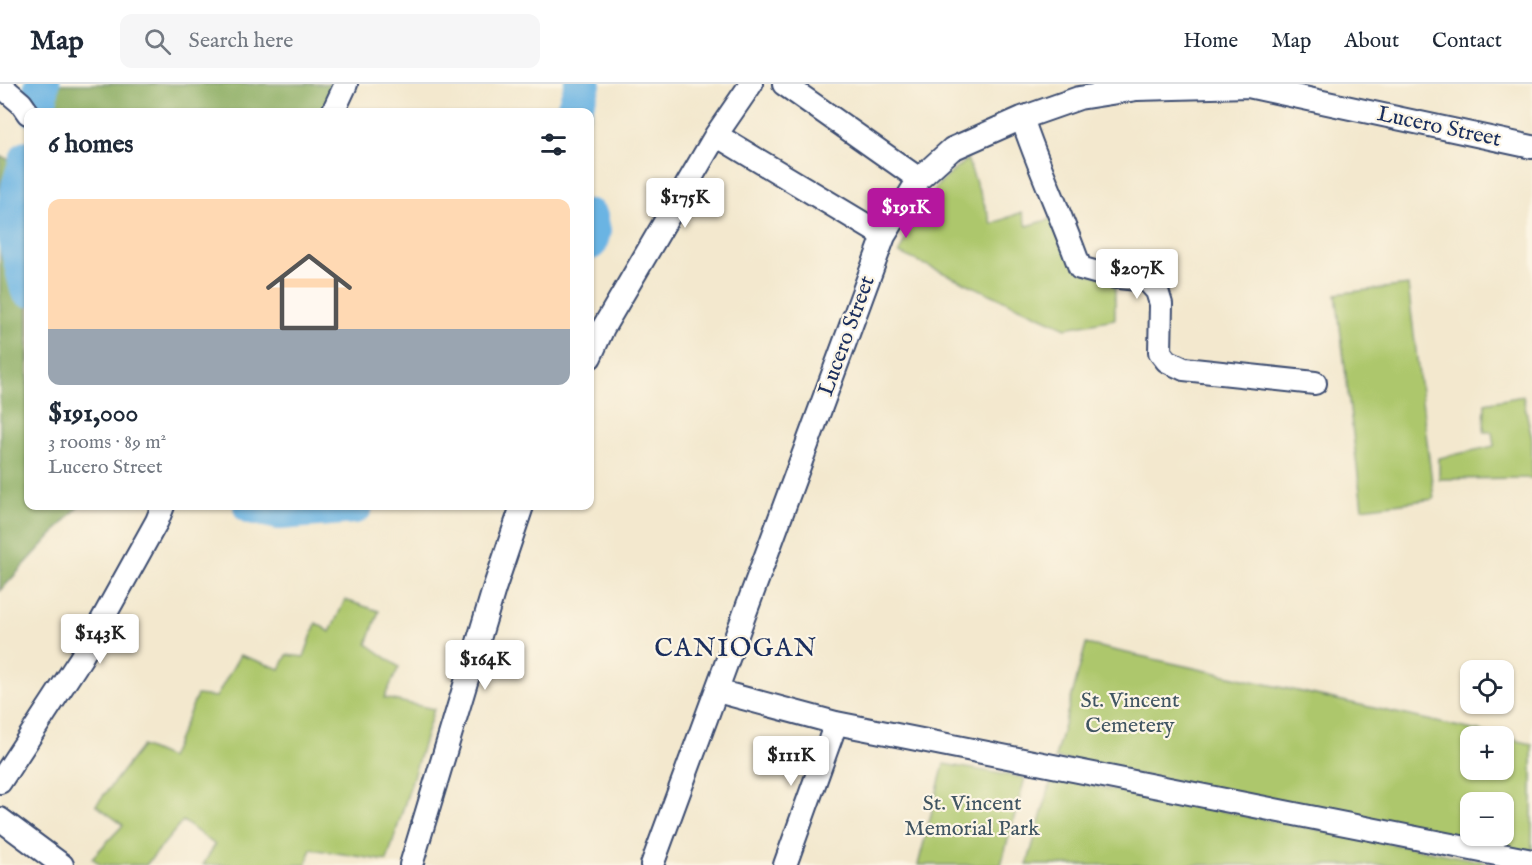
<!DOCTYPE html>
<html lang="en">
<head>
<meta charset="utf-8">
<style>
  :root { --surface:#fff; --page:#f6f6f7; --text:#1f2937; --muted:#747a83; --line:#e0e1e3; --accent:#b5179e }
  body { margin:0; font-family:"IM FELL English",serif; background:var(--page); color:var(--text); height:100vh; display:flex; flex-direction:column; font-size:22px; white-space:nowrap }
  * { box-sizing:border-box; margin:0 }
  p { font-size:20px; color:var(--muted) }
  .icon { flex:none; width:33px; height:33px; fill:none; stroke:currentColor; stroke-width:2; stroke-linecap:round; stroke-linejoin:round }
  .map { position:relative; flex:1; overflow:hidden }
  .details { position:absolute; left:24px; top:24px; width:570px; height:402px; display:flex; flex-direction:column; background:var(--surface); border-radius:12px; box-shadow:0 2px 4px #0004 }
  .details>* { flex:none }
  .tools { position:absolute; left:1460px; top:576px; display:grid; gap:12px }
  .tools a { display:grid; place-items:center; width:54px; height:54px; border-radius:12px; background:var(--surface); box-shadow:0 2px 4px #0004; font-size:30px }
  .price { position:absolute; translate:-50% -51px; padding:0 14px; border-radius:6px; background:#fff; color:#222; font-size:20px; line-height:39px; filter:drop-shadow(0 2px 3px #0008) }
  .price::after { content:''; position:absolute; left:50%; top:36px; width:18px; height:14px; margin-left:-9px; background:inherit; clip-path:polygon(0 0,100% 0,50% 100%) }
  .price.selected { background:var(--accent); color:#fff }
  ul { padding:0; list-style:none }
  li { display:grid; align-content:center; gap:12px; height:318px; padding:0 24px }
  li span { display:grid; place-items:center; height:186px; border-radius:12px; color:#555 }
  li>.icon { margin-inline-start:auto }
  span .icon { width:108px; height:108px; fill:#fffc; stroke-width:1 }
  li b { font-size:26px }
  h2 { display:flex; justify-content:space-between; align-items:center; height:72px; padding:0 24px; font-size:26px }
  header { display:flex; align-items:center; gap:36px; box-sizing:border-box; height:84px; padding:0 30px; background:var(--surface); border-bottom:2px solid var(--line) }
  header strong { font-size:28px }
  nav { display:flex; gap:33px; margin-inline-start:auto; font-size:21px }
  .search { width:420px; height:54px; background:var(--page); display:flex; align-items:center; gap:15px; box-sizing:border-box; padding:0 21px; border-radius:12px; color:var(--muted); font-size:22px }
  .map>svg:first-child { display:block }
  .green { fill:#adc76c; stroke:#647b65; stroke-width:1.5; fill-rule:evenodd }
  .forest { fill:#8aac60; stroke:#526e5f; stroke-width:1.5 }
  .lines { fill:none; stroke-linecap:round; stroke-linejoin:round }
  .river { stroke:#6ab4e3; stroke-width:36 }
  .minor-casing { stroke:#3b4b6f; stroke-width:26 }
  .minor { stroke:#fff; stroke-width:22 }
  .labels { text-anchor:middle; dominant-baseline:central; stroke-width:4.5; stroke-linejoin:round; paint-order:stroke }
  .street-label { font-size:22px; fill:#1b2f5e; stroke:#fcf5e5 }
  .park-label { font-size:22px; fill:#405562; stroke:#fcf5e5 }
  .quarter-label { font-size:26px; letter-spacing:1.5px; fill:#1b2f5e; stroke:#fcf5e5 }
</style>
</head>
<body>
<header>
<strong>Map</strong>
<div class="search"><svg class="icon" aria-label="search" viewBox="0 0 24 24"><circle cx="10" cy="10" r="6"/><path d="M15 15l6 6"/></svg>Search here</div>
<nav><a>Home</a><a>Map</a><a>About</a><a>Contact</a></nav>
</header>
<div class="map">
<svg width="1532" height="781" viewBox="0 0 1532 781">
  <rect width="100%" height="100%" fill="#fcf5e5"/>
  <filter id="ink" filterUnits="userSpaceOnUse"><feTurbulence type="fractalNoise" baseFrequency=".0167" numOctaves="2"/><feDisplacementMap in="SourceGraphic" scale="12" xChannelSelector="R" yChannelSelector="G"/><feConvolveMatrix kernelMatrix="1 2 1 2 8 2 1 2 1" color-interpolation-filters="sRGB"/></filter>
  <filter id="wash" filterUnits="userSpaceOnUse"><feTurbulence type="fractalNoise" baseFrequency=".008" numOctaves="4" result="noise"/><feDisplacementMap in="SourceGraphic" scale="24" xChannelSelector="R" yChannelSelector="G"/><feGaussianBlur stdDeviation="1.35" result="paint"/><feColorMatrix in="noise" values="0 0 0 0 0 0 0 0 0 0 0 0 0 0 0 0 0 1.4 0 .05"/><feComposite in="paint" operator="in"/></filter>
  <g filter="url(#wash)">
    <rect width="100%" height="100%" fill="#f3e8ce"/>
    <!-- green -->
    <path class="green" d="M 967,75 L 992,140 L 1022,128 L 1027,142 L 1069,130 L 1082,188 L 1115,196 L 1115,235 L 1066,244 L 899,169 L 916,134 L 938,101 Z
      M 1408,201 L 1434,415 L 1362,424 L 1336,210 Z
      M 1523,312 L 1532,355 L 1532,394 L 1439,395 L 1439,374 L 1494,362 L 1492,348 L 1484,348 L 1485,319 Z
      M 345,516 L 379,527 L 367,560 L 399,583 L 384,614 L 434,625 L 387,777 L 311,765 L 306,781 L 203,781 L 215,761 L 183,737 L 146,781 L 101,781 L 92,774 L 123,741 L 96,721 L 142,662 L 170,674 L 197,611 L 216,613 L 240,571 L 280,585 L 287,571 L 304,573 L 316,539 L 330,548 Z
      M 1086,560 L 1500,652 L 1470,652 L 1470,686 L 1503,686 L 1503,653 L 1532,660 L 1532,768 L 1055,674 ZM 1470,718 L 1503,718 L 1503,752 L 1470,752 Z
      M 944,680 L 1025,694 L 1001,781 L 918,781 Z
      M 1052,694 L 1501,781 L 1027,781 Z"/>
    <!-- forest -->
    <path class="forest" d="M 34,0 L 342,0 L 328,28 L 59,28 L 31,6 Z
      M 0,72 L 20,80 L 5,117 L 28,140 L 28,422 L 79,422 L 0,507 Z"/>
    <g class="lines">
      <!-- river -->
      <path class="river" d="M 38,28 L 42,0
        M 573,28 L 583,0
        M 28,74 L 19,102 L 12,141 L 28,205
        M 590,133 L 593,147 L 590,158
        M 251,422 L 280,428 L 355,422"/>
    </g>
  </g>
  <g filter="url(#ink)">
    <g class="lines">
      <defs>
        <path id="minor" d="M 784,0 L 919,95
          M 0,1 L 21,19 L 28,29
          M 333,28 L 346,0
          M 1022,34 C 1039,85 1062,133 1080,184 L 1109,192 L 1147,196 L 1157,207 L 1161,220 L 1160,268 L 1167,277 L 1184,285 L 1315,299
          M 716,51 L 884,152
          M 590,273 L 603,244 L 716,51 L 751,0
          M 717,607 L 836,639 L 1532,777
          M 0,698 L 81,574 L 157,437 L 163,422
          M 0,735 L 62,781
          M 411,781 L 494,505 L 522,422
          M 652,781 L 884,152 L 919,95 L 952,65 L 1022,34 L 1079,14 L 1137,5 L 1248,2 L 1532,63
          M 785,781 L 836,639"/>
      </defs>
      <!-- minor casing -->
      <use href="#minor" class="minor-casing"/>
      <!-- minor -->
      <use href="#minor" class="minor"/>
    </g>
  </g>
  <g class="labels">
    <!-- street labels -->
    <g class="street-label">
      <text transform="translate(1439 43) rotate(12)">Lucero Street</text>
      <text transform="translate(847 252) rotate(-70)">Lucero Street</text>
    </g>
    <!-- park labels -->
    <g class="park-label">
      <text x="1130" y="617">St. Vincent<tspan x="1130" dy="25">Cemetery</tspan></text>
      <text x="972" y="720">St. Vincent<tspan x="972" dy="25">Memorial Park</tspan></text>
    </g>
    <!-- quarter labels -->
    <g class="quarter-label">
      <text x="736" y="564">CANIOGAN</text>
    </g>
  </g>
</svg>
<div class="tools">
<a><svg class="icon" aria-label="locate" viewBox="0 0 24 24"><circle cx="12" cy="12" r="6"/><path d="M12 2v4M12 18v4M2 12h4M18 12h4"/></svg></a>
<a>+</a>
<a>−</a>
</div>
<b class="price" style="left:685px;top:145px">$175K</b>
<b class="price selected" style="left:906px;top:155px">$191K</b>
<b class="price" style="left:1137px;top:216px">$207K</b>
<b class="price" style="left:100px;top:581px">$143K</b>
<b class="price" style="left:485px;top:607px">$164K</b>
<b class="price" style="left:791px;top:703px">$111K</b>
<section class="details">
<h2>6 homes<svg class="icon" aria-label="filters" viewBox="0 0 24 24"><path d="M4 7h16M4 17h16"/><circle cx="9" cy="7" r="2"/><circle cx="15" cy="17" r="2"/></svg></h2>
<ul>
<li><span style="background:linear-gradient(#ffd9b3 70%,#9aa5b1 0)"><svg class="icon" aria-label="home" viewBox="0 0 24 24"><path d="M3 11l9-7 9 7M6 9v11h12V9"/></svg></span><div><b>$191,000</b><p>3 rooms · 89 m²</p><p>Lucero Street</p></div></li>
</ul>
</section>
</div>
</body>
</html>
